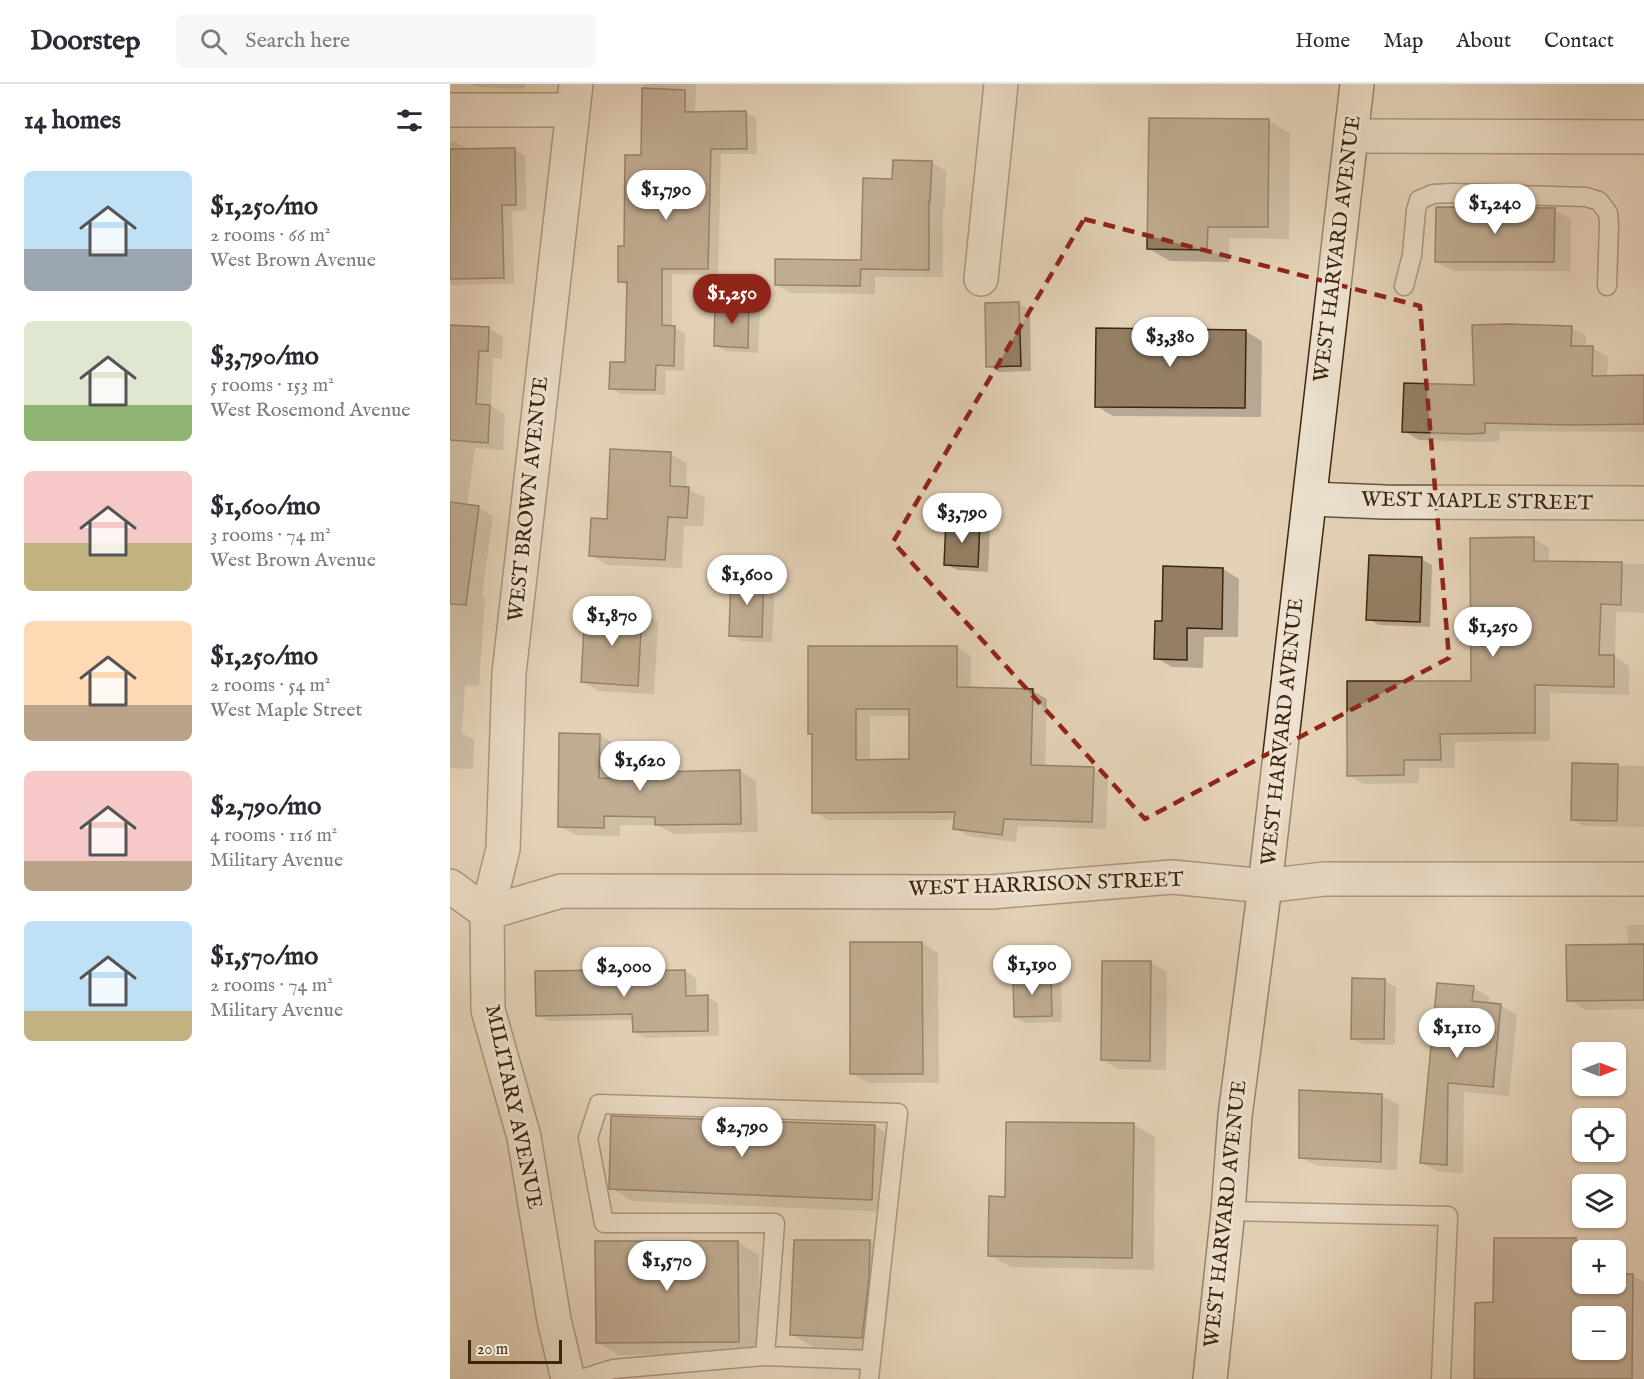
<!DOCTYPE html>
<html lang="en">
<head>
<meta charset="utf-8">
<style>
  :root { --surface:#fff; --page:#f7f7f7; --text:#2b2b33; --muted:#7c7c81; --line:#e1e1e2; --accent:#8f2418 }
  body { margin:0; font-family:"IM FELL English",serif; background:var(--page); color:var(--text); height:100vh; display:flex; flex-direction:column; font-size:22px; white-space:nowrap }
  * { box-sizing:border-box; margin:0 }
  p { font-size:20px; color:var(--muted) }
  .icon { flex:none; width:33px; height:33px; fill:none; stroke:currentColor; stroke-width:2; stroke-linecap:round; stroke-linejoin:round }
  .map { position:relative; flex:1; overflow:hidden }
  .details { display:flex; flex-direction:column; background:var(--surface); width:450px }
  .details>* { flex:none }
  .needle { width:39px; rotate:90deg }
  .buttons { position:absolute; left:1122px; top:958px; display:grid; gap:12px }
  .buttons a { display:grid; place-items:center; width:54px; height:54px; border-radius:9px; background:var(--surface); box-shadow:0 2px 4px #0004; font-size:30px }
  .scale { position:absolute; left:18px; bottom:15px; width:94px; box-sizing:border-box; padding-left:6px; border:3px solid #3d260c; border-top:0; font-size:16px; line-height:21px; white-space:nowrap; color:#3d260c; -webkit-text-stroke:4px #ede2d1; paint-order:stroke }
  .price { position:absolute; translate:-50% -51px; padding:0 14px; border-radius:21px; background:#fff; color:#222; font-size:20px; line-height:39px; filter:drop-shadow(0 2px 3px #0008) }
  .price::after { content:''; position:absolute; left:50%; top:36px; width:18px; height:14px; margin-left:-9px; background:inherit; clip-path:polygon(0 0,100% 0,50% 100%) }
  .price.selected { background:var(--accent); color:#fff }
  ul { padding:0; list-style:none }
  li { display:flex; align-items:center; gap:18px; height:150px; padding:0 24px }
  li span { display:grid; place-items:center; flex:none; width:168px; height:120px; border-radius:9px; color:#555 }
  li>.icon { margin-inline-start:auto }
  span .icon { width:72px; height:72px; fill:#fffc; stroke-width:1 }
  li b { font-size:26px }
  h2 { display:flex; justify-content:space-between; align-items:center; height:72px; padding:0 24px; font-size:26px }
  header { display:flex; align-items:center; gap:36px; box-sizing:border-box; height:84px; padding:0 30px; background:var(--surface); border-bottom:2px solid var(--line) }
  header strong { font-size:28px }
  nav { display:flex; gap:33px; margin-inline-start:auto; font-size:21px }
  .search { width:420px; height:54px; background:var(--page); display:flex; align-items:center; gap:15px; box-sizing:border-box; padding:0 21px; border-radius:9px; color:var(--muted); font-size:22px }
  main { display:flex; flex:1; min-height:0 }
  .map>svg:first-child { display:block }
  .shadow { fill:#0003; fill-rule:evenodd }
  .building { fill:#947f65; stroke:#3d260c; stroke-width:1.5; fill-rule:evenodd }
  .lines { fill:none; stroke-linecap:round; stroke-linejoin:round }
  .lane-casing { stroke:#675137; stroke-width:21 }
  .street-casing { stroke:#675137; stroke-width:36 }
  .secondary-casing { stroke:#3d260c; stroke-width:36 }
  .lane { stroke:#ede2d1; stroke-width:18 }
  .street { stroke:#ede2d1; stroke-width:33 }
  .secondary { stroke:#ede2d1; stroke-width:33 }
  .marked { fill:none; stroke:#8f2418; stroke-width:4.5; stroke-dasharray:12 8; stroke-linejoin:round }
  .labels { text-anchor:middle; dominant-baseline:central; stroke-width:6; stroke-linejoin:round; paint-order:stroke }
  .street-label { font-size:21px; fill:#3d260c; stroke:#ede2d1 }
</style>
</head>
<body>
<header>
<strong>Doorstep</strong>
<div class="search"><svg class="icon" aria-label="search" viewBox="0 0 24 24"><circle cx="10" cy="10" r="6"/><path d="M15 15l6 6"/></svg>Search here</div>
<nav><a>Home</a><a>Map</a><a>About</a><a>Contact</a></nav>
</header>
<main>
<section class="details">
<h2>14 homes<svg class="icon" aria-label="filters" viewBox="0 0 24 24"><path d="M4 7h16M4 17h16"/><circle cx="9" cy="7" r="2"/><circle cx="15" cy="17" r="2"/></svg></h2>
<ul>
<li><span style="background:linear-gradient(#bfe0f5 65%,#9aa5b1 0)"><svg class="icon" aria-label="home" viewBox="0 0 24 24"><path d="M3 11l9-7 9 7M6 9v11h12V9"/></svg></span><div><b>$1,250/mo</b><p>2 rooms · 66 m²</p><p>West Brown Avenue</p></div></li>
<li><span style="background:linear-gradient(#dfe7d0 70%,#8fb573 0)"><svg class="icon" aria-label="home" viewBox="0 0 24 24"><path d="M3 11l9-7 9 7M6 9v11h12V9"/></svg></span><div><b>$3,790/mo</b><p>5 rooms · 153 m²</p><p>West Rosemond Avenue</p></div></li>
<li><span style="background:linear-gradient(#f6c9c9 60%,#c2b280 0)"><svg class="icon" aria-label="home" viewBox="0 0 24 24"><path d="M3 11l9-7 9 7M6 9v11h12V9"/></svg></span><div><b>$1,600/mo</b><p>3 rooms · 74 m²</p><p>West Brown Avenue</p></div></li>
<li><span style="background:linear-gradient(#ffd9b3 70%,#b9a48a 0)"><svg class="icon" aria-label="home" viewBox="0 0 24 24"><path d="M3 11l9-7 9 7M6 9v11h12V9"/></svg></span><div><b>$1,250/mo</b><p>2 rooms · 54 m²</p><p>West Maple Street</p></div></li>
<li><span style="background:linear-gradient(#f6c9c9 75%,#b9a48a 0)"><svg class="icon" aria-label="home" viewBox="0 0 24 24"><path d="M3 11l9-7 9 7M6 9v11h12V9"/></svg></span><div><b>$2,790/mo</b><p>4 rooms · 116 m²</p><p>Military Avenue</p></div></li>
<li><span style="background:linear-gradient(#bfe0f5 75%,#c2b280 0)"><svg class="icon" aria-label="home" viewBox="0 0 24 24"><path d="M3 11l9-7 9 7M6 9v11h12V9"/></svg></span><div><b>$1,570/mo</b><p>2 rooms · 74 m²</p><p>Military Avenue</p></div></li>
</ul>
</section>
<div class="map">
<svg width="1194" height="1295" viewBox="0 0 1194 1295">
  <rect width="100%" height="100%" fill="#e4d2b8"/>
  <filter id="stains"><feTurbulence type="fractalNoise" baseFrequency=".00333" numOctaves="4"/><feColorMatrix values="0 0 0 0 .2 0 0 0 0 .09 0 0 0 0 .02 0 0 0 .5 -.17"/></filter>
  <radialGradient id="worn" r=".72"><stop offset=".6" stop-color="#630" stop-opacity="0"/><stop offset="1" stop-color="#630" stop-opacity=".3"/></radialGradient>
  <!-- shadow -->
  <path class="shadow" d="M 19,0 L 75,0 L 75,5 L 26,3 Z
    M 194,0 L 246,0 L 245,29 L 296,28 L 306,34 L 307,70 L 271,70 L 268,191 L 222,190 L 222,243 L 235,249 L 234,287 L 216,286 L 215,311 L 171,310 L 160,304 L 176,280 L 178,202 L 169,197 L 192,73 Z
    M 819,37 L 840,49 L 839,155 L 779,154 L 779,178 L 720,177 L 699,165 Z
    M 0,58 L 6,58 L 17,64 L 17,66 L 64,65 L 75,72 L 77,126 L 62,127 L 64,200 L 3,201 L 0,200 Z
    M 481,78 L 496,87 L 495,125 L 493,125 L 493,193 L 425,193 L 425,210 L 341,209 L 327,201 L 412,178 L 443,97 Z
    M 1105,126 L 1121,135 L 1120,187 L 1003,187 L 987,178 Z
    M 569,220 L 580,226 L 581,287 L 549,288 L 538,282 Z
    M 299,222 L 310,228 L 308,269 L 276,267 L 265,261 Z
    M 0,243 L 38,244 L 53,253 L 52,275 L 43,274 L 41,322 L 55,330 L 53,366 L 25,364 L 17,422 L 28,424 L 43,432 L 32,513 L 35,514 L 29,602 L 15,601 L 12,649 L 24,656 L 23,685 L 0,684 Z
    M 1121,244 L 1136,252 L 1136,264 L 1143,264 L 1158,273 L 1157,293 L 1194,293 L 1194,348 L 1050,347 L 1049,357 L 1036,358 L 969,356 L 954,347 Z
    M 795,247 L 812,257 L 811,333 L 663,332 L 646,322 Z
    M 221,370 L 237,379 L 236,404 L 255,414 L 253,442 L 234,442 L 232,484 L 157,481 L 141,471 Z
    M 529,439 L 540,446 L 538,488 L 507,486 L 496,480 Z
    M 1084,455 L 1099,464 L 1099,478 L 1194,480 L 1194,529 L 1166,528 L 1165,573 L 1179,582 L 1179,611 L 1100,609 L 1100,657 L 1005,658 L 1005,684 L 969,684 L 969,699 L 914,700 L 898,691 L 1023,598 Z
    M 971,475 L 982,481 L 980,543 L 929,541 L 918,535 Z
    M 773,485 L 789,495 L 788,553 L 754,553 L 753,584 L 722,583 L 706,574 L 713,538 Z
    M 314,492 L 325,499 L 322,558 L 291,557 L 280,551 Z
    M 137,525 L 192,528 L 208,538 L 204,610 L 149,607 L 133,598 Z
    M 506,563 L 521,572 L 521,605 L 583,607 L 597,615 L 595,683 L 643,685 L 658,693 L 656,745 L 568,742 L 566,758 L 519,752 L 505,744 L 506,736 L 378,736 L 364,728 L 364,652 L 359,649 ZM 420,632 L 460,632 L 460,677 L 420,677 Z
    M 150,651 L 166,661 L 165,696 L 206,697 L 290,687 L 306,697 L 308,748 L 223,750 L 208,741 L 170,741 L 170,752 L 126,751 L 109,742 Z
    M 1124,681 L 1194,682 L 1194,743 L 1133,742 L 1123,736 Z
    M 1177,841 L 1194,841 L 1194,925 L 1135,926 L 1119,916 L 1178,862 Z
    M 472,859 L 488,869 L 489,999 L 418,999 L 402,989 Z
    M 701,879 L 717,888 L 716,986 L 669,985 L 652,976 Z
    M 235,887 L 246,894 L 247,913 L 258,913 L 268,919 L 269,952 L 195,954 L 184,947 L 184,936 L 98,937 L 87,931 Z
    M 600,892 L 611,898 L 612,938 L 576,939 L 565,933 Z
    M 903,896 L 935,897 L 946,903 L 945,961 L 913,960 L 902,954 Z
    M 1024,904 L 1040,913 L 1039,920 L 1050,921 L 1067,931 L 1059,1012 L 1014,1008 L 1013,1089 L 988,1088 L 972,1079 Z
    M 850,1008 L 932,1012 L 949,1021 L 947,1086 L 867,1082 L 850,1073 Z
    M 684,1041 L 705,1053 L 704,1186 L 561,1183 L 539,1171 L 557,1114 Z
    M 425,1042 L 446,1055 L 443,1128 L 182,1117 L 161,1104 Z
    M 1126,1155 L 1146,1167 L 1132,1167 L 1132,1200 L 1166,1200 L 1166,1191 L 1182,1191 L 1194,1198 L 1194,1295 L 1026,1295 ZM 1132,1233 L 1166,1233 L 1166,1266 L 1132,1266 Z
    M 420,1157 L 441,1170 L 440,1207 L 433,1266 L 363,1263 L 341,1250 Z
    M 287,1158 L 309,1171 L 310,1270 L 169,1271 L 147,1258 Z"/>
  <!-- building -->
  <path class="building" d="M 192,4 L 235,6 L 235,28 L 296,27 L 297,65 L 261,65 L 258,185 L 212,185 L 212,241 L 225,242 L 224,282 L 206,281 L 205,306 L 159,305 L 160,278 L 175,278 L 177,198 L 168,198 L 168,162 L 174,162 L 175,71 L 191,71 Z
    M 699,34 L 819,35 L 818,143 L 758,143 L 757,166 L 697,165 Z
    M 65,64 L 66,121 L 52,121 L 54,194 L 0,195 L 0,65 Z
    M 443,76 L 482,77 L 480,117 L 479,117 L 479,186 L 411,185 L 410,202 L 325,201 L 325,175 L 411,176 L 413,94 L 442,95 Z
    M 986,123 L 1105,124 L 1104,178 L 985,178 Z
    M 569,218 L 571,282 L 536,283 L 535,219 Z
    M 265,219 L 299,220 L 298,264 L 264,262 Z
    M 1057,240 L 1122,242 L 1121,262 L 1143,262 L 1142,292 L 1194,291 L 1194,340 L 1123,341 L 1035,339 L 1035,349 L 1020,350 L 952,348 L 954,299 L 1024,301 L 1022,241 Z
    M 0,241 L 39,243 L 38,267 L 29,267 L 26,320 L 40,321 L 38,359 L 0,356 Z
    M 646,244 L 796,246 L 795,324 L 645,323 Z
    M 160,365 L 221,368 L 220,402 L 239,403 L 237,434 L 218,433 L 215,476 L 139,472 L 141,434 L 157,435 Z
    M 0,418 L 29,422 L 16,521 L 0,520 Z
    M 496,436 L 530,438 L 528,483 L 494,481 Z
    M 1084,453 L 1084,477 L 1172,478 L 1171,521 L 1151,520 L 1149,571 L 1164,571 L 1164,603 L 1085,601 L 1085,649 L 990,650 L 991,676 L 954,676 L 954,691 L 897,692 L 897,597 L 1021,597 L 1020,454 Z
    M 919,471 L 972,473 L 970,538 L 916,536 Z
    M 713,482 L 773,484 L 772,545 L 737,544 L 737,576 L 704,575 L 705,537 L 712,537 Z
    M 281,490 L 314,491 L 312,553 L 279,552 Z
    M 135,524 L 192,527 L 188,602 L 131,598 Z
    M 358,562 L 507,562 L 507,603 L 583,605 L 581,681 L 644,683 L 642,738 L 554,735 L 552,751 L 503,745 L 505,728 L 362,729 L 362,650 L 358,650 ZM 406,625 L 459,625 L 459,675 L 406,676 Z
    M 109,649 L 150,650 L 149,694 L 204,695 L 204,688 L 290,686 L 291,740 L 205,741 L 205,733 L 154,732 L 154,744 L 108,743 Z
    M 1122,679 L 1168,680 L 1167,737 L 1121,736 Z
    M 400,858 L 472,858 L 473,990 L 400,990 Z
    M 1194,860 L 1194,916 L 1117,917 L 1116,861 Z
    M 652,877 L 701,877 L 700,977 L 651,976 Z
    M 165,886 L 165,887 L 235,886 L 236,912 L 258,911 L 258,947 L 183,948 L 182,930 L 86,932 L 85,887 Z
    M 601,891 L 602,932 L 564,933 L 563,892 Z
    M 902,894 L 935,895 L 934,955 L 901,955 Z
    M 987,899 L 1024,902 L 1022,917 L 1051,920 L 1043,1003 L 998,999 L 997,1081 L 970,1079 Z
    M 849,1006 L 932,1010 L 931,1078 L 849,1074 Z
    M 161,1032 L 425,1041 L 422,1116 L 159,1105 Z
    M 556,1038 L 684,1039 L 682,1174 L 538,1172 L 539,1112 L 555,1113 Z
    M 1044,1154 L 1126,1154 L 1129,1191 L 1132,1191 L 1132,1200 L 1166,1200 L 1166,1190 L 1183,1190 L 1182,1295 L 1024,1295 L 1025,1219 L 1043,1218 ZM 1132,1233 L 1166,1233 L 1166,1266 L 1132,1266 Z
    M 344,1156 L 420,1156 L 419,1194 L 412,1254 L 340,1251 Z
    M 145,1157 L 288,1157 L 289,1258 L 146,1259 Z"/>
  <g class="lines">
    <defs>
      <path id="lane" d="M 954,202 L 962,171 L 966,126 L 969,116 L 983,110 L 1002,109 L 1136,113 L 1149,117 L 1158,129 L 1159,140 L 1157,202
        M 778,1127 L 998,1132 L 991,1295
        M 315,1272 L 421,1276
        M 131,1295 L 163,1285 L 315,1272 L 325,1139 L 154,1139 L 138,1054 L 149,1020 L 448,1029 L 419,1295"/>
      <path id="street" d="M 0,26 L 123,26
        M 901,52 L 1194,53
        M 531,195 L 551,0
        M 860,415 L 935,418 L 1194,419
        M 0,802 L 37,829
        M 37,829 L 111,807 L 541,808 L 722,793 L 815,802 L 874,795 L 1194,795
        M 118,1295 L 104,1236 L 74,1053 L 38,926 L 37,829 L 53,765 L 59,589 L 126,0"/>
      <path id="secondary" d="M 760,1295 L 778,1127 L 785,1032 L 815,802 L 907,0"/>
    </defs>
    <!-- lane casing -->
    <use href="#lane" class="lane-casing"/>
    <!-- street casing -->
    <use href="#street" class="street-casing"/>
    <!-- secondary casing -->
    <use href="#secondary" class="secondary-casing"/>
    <!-- lane -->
    <use href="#lane" class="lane"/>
    <!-- street -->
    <use href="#street" class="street"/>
    <!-- secondary -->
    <use href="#secondary" class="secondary"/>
  </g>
  <!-- marked area -->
  <path d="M0 0H1194V1295H0ZM 634,135 L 970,222 L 999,574 L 695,735 L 443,458 Z" fill="#e4d2b8" fill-opacity=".55" fill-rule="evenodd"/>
  <path class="marked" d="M 634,135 L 970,222 L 999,574 L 695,735 L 443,458 Z"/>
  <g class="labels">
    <!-- street labels -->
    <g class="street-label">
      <text transform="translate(888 165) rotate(-83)">WEST HARVARD AVENUE</text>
      <text transform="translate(79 415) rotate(-84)">WEST BROWN AVENUE</text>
      <text transform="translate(1027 418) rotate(1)">WEST MAPLE STREET</text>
      <text transform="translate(833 648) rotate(-84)">WEST HARVARD AVENUE</text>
      <text transform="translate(596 801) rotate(-2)">WEST HARRISON STREET</text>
      <text transform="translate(63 1023) rotate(78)">MILITARY AVENUE</text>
      <text transform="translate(776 1130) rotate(-84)">WEST HARVARD AVENUE</text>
    </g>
  </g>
  <rect width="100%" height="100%" filter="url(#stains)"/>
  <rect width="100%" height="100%" fill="url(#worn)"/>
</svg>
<div class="buttons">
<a><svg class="needle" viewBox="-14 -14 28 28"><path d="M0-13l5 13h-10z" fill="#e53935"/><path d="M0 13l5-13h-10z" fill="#7c7c81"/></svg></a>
<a><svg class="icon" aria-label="locate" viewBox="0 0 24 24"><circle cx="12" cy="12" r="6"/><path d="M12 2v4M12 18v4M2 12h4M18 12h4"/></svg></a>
<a><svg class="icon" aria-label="layers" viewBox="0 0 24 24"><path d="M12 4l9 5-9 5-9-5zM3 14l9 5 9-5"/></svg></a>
<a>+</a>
<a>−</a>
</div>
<div class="scale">20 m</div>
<b class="price" style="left:216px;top:137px">$1,790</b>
<b class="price" style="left:1045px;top:151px">$1,240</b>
<b class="price selected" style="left:282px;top:241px">$1,250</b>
<b class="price" style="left:720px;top:284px">$3,380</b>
<b class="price" style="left:512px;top:460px">$3,790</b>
<b class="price" style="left:297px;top:522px">$1,600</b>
<b class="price" style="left:162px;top:563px">$1,870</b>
<b class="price" style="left:1043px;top:574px">$1,250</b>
<b class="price" style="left:190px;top:708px">$1,620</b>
<b class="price" style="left:582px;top:912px">$1,190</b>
<b class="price" style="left:174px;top:914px">$2,000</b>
<b class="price" style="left:1007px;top:975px">$1,110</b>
<b class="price" style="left:292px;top:1074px">$2,790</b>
<b class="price" style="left:217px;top:1208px">$1,570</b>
</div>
</main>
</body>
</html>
